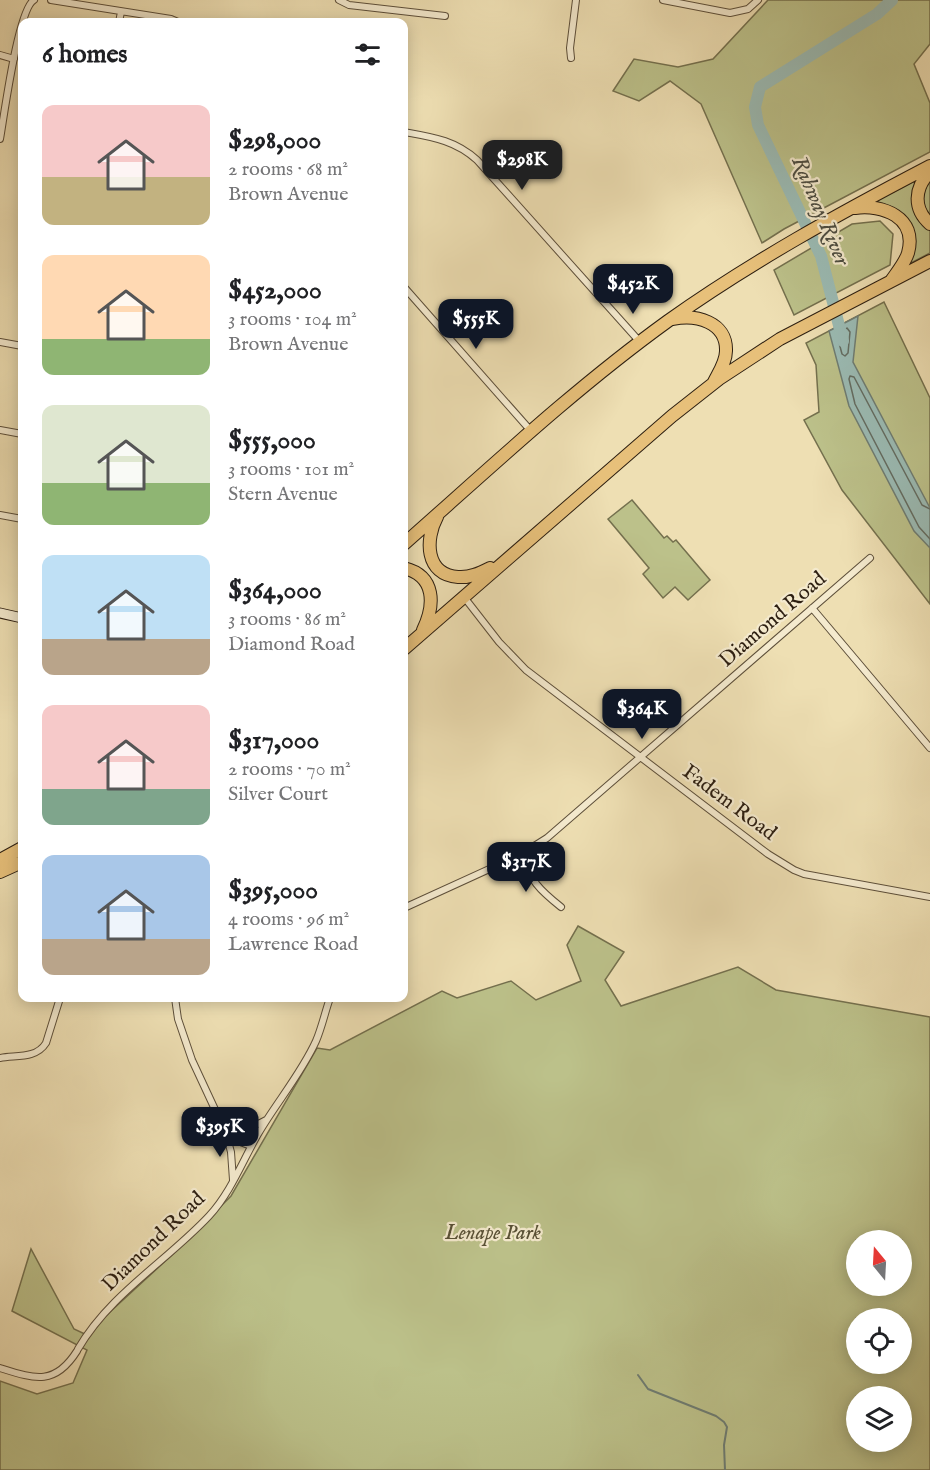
<!DOCTYPE html>
<html lang="en">
<head>
<meta charset="utf-8">
<style>
  :root { --surface:#fff; --page:#f6f6f6; --text:#202124; --muted:#757577; --accent:#111827 }
  body { margin:0; font-family:"IM FELL English",serif; background:var(--page); color:var(--text); height:100vh; display:flex; flex-direction:column; font-size:22px; white-space:nowrap }
  * { box-sizing:border-box; margin:0 }
  p { font-size:20px; color:var(--muted) }
  .icon { flex:none; width:33px; height:33px; fill:none; stroke:currentColor; stroke-width:2; stroke-linecap:round; stroke-linejoin:round }
  .map { position:relative; flex:1; overflow:hidden }
  .drawer { position:absolute; left:18px; top:18px; width:390px; height:984px; display:flex; flex-direction:column; background:var(--surface); border-radius:12px; box-shadow:0 3px 15px #0003 }
  .drawer>* { flex:none }
  .needle { width:39px; rotate:342deg }
  .buttons { position:absolute; left:846px; top:1230px; display:grid; gap:12px }
  .buttons a { display:grid; place-items:center; width:66px; height:66px; border-radius:50%; background:var(--surface); box-shadow:0 3px 15px #0003; font-size:30px }
  .price { position:absolute; translate:-50% -51px; padding:0 14px; border-radius:12px; background:var(--accent); color:#fff; font-size:20px; line-height:39px; filter:drop-shadow(0 2px 3px #0008) }
  .price::after { content:''; position:absolute; left:50%; top:36px; width:18px; height:14px; margin-left:-9px; background:inherit; clip-path:polygon(0 0,100% 0,50% 100%) }
  .price.current { background:#222; color:#fff }
  ul { padding:0; list-style:none }
  li { display:flex; align-items:center; gap:18px; height:150px; padding:0 24px }
  li span { display:grid; place-items:center; flex:none; width:168px; height:120px; border-radius:12px; color:#555 }
  li>.icon { margin-inline-start:auto }
  span .icon { width:72px; height:72px; fill:#fffc; stroke-width:1 }
  li b { font-size:26px }
  h2 { display:flex; justify-content:space-between; align-items:center; height:72px; padding:0 24px; font-size:26px }
  .map>svg:first-child { display:block }
  .green { fill:#bcc18a; stroke:#74704e; stroke-width:1.5; fill-rule:evenodd }
  .water { fill:#9bbbb4; stroke:#6f7d73; stroke-width:1.5 }
  .lines { fill:none; stroke-linecap:round; stroke-linejoin:round }
  .shore { stroke:#646d62; stroke-width:1.5 }
  .stream { stroke:#6f7d73; stroke-width:2 }
  .river { stroke:#9bbbb4; stroke-width:12 }
  .street-casing { stroke:#5d4f3a; stroke-width:8 }
  .secondary-casing { stroke:#2d1f11; stroke-width:11 }
  .highway-casing { stroke:#2d1f11; stroke-width:14 }
  .street { stroke:#f4eace; stroke-width:6 }
  .secondary { stroke:#f4eace; stroke-width:9 }
  .highway { stroke:#e7c07a; stroke-width:12 }
  .labels { text-anchor:middle; dominant-baseline:central; stroke-width:4.5; stroke-linejoin:round; paint-order:stroke }
  .street-label { font-size:21px; fill:#2d1f11; stroke:#f4eace }
  .park-label { font-size:21px; font-style:italic; fill:#585035; stroke:#f4eace }
  .water-label { font-size:22px; font-style:italic; fill:#4e4e42; stroke:#f4eace }
</style>
</head>
<body>
<div class="map">
<svg width="930" height="1470" viewBox="0 0 930 1470">
  <rect width="100%" height="100%" fill="#eedfb3"/>
  <filter id="stains"><feTurbulence type="fractalNoise" baseFrequency=".00333" numOctaves="4"/><feColorMatrix values="0 0 0 0 .2 0 0 0 0 .09 0 0 0 0 .02 0 0 0 .5 -.17"/></filter>
  <radialGradient id="worn" r=".72"><stop offset=".6" stop-color="#630" stop-opacity="0"/><stop offset="1" stop-color="#630" stop-opacity=".3"/></radialGradient>
  <!-- green -->
  <path class="green" d="M 768,0 L 930,0 L 930,44 L 914,64 L 930,103 L 930,152 L 784,229 L 762,243 L 701,104 L 670,81 L 639,101 L 613,91 L 634,59 L 678,67 L 713,59 Z
    M 930,176 L 930,219 L 921,200 Z
    M 914,181 L 918,182 L 930,228 L 930,253 L 909,264 L 912,253 L 894,208 L 876,201 Z
    M 880,221 L 893,234 L 890,265 L 794,315 L 774,270 L 852,224 Z
    M 884,302 L 930,398 L 930,604 L 842,490 L 804,420 L 819,412 L 816,365 L 806,343 Z
    M 632,500 L 664,538 L 667,536 L 673,542 L 676,540 L 710,580 L 688,600 L 675,587 L 663,598 L 643,574 L 649,568 L 608,519 Z
    M 578,926 L 624,952 L 605,980 L 621,1006 L 738,967 L 776,990 L 930,1017 L 930,1470 L 0,1470 L 0,1381 L 37,1394 L 73,1383 L 87,1350 L 12,1311 L 31,1249 L 74,1329 L 89,1336 L 99,1322 L 173,1254 L 231,1196 L 317,1048 L 330,1050 L 442,991 L 457,998 L 511,981 L 536,1000 L 581,981 L 567,945 ZM 856,1240 L 902,1240 L 902,1286 L 856,1286 ZM 856,1318 L 902,1318 L 902,1364 L 856,1364 ZM 856,1396 L 902,1396 L 902,1442 L 856,1442 Z"/>
  <!-- water -->
  <path class="water" d="M 858,316 L 853,362 L 930,508 L 930,548 L 914,531 L 849,406 L 829,331 Z"/>
  <g class="lines">
    <!-- shore -->
    <path class="shore" d="M 847,328 L 850,332 L 848,353 L 845,356 L 842,354 L 837,335 Z
      M 930,509 L 922,505 L 854,377 L 850,376 L 849,379 L 855,404 L 919,527 L 930,539"/>
    <!-- stream -->
    <path class="stream" d="M 638,1375 L 648,1389 L 716,1416 L 724,1422 L 727,1427 L 724,1445 L 725,1470"/>
    <!-- river -->
    <path class="river" d="M 843,341 L 821,256 L 758,125 L 755,107 L 760,87 L 877,14 L 892,0"/>
    <defs>
      <path id="street" d="M 51,0 L 171,19 L 178,22
        M 339,0 L 349,5 L 445,16
        M 663,0 L 730,13 L 748,9 L 758,0
        M 119,22 L 121,12
        M 0,55 L 14,59
        M 571,58 L 570,48 L 576,0
        M 404,132 C 432,137 455,140 477,160 L 640,342
        M 0,139 C 4,117 18,9 34,0
        M 404,287 L 531,431
        M 0,342 L 22,346
        M 0,430 L 22,434
        M 0,515 L 22,519
        M 464,597 L 499,642 L 526,670 L 768,854 L 794,870 L 804,874 L 930,897
        M 812,608 L 930,748
        M 520,855 C 533,882 537,888 561,907
        M 404,908 L 520,855 L 547,838 L 870,558
        M 175,998 L 178,1019 L 192,1060 L 225,1131 L 235,1140 L 251,1146
        M 0,1058 C 16,1055 36,1059 46,1043 L 60,998
        M 221,1120 C 238,1129 249,1130 266,1120
        M 226,1134 L 231,1152 L 233,1180
        M 78,1349 C 110,1294 167,1261 209,1216 C 231,1192 242,1162 258,1134 C 276,1103 301,1074 316,1041 C 322,1027 325,1012 330,998
        M 0,1368 C 35,1379 55,1386 77,1351"/>
      <path id="secondary" d="M 0,613 L 22,618"/>
      <path id="highway" d="M 930,172 C 914,188 913,209 930,224
        M 855,208 C 882,204 918,217 908,253 C 905,263 897,272 891,281
        M 673,319 C 696,314 727,322 726,351 C 726,362 719,372 714,382
        M 437,517 C 425,539 425,575 458,577 C 470,578 480,573 490,568
        M 404,544 C 490,468 574,389 668,321 C 751,262 840,213 930,166
        M 404,568 C 436,576 435,605 423,630
        M 404,649 L 672,416 L 719,379 L 780,339 L 930,261
        M 0,860 L 22,848
        M 0,872 L 22,862"/>
    </defs>
    <!-- street casing -->
    <use href="#street" class="street-casing"/>
    <!-- secondary casing -->
    <use href="#secondary" class="secondary-casing"/>
    <!-- highway casing -->
    <use href="#highway" class="highway-casing"/>
    <!-- street -->
    <use href="#street" class="street"/>
    <!-- secondary -->
    <use href="#secondary" class="secondary"/>
    <!-- highway -->
    <use href="#highway" class="highway"/>
  </g>
  <g class="labels">
    <!-- street labels -->
    <g class="street-label">
      <text transform="translate(773 620) rotate(-41)">Diamond Road</text>
      <text transform="translate(729 803) rotate(37)">Fadem Road</text>
      <text transform="translate(154 1242) rotate(-44)">Diamond Road</text>
    </g>
    <!-- park labels -->
    <g class="park-label">
      <text x="493" y="1233">Lenape Park</text>
    </g>
    <!-- water labels -->
    <g class="water-label">
      <text transform="translate(820 211) rotate(67)">Rahway River</text>
    </g>
  </g>
  <rect width="100%" height="100%" filter="url(#stains)"/>
  <rect width="100%" height="100%" fill="url(#worn)"/>
</svg>
<div class="buttons">
<a><svg class="needle" viewBox="-14 -14 28 28"><path d="M0-13l5 13h-10z" fill="#e53935"/><path d="M0 13l5-13h-10z" fill="#757577"/></svg></a>
<a><svg class="icon" aria-label="locate" viewBox="0 0 24 24"><circle cx="12" cy="12" r="6"/><path d="M12 2v4M12 18v4M2 12h4M18 12h4"/></svg></a>
<a><svg class="icon" aria-label="layers" viewBox="0 0 24 24"><path d="M12 4l9 5-9 5-9-5zM3 14l9 5 9-5"/></svg></a>
</div>
<b class="price current" style="left:522px;top:191px">$298K</b>
<b class="price" style="left:633px;top:315px">$452K</b>
<b class="price" style="left:476px;top:350px">$555K</b>
<b class="price" style="left:642px;top:740px">$364K</b>
<b class="price" style="left:526px;top:893px">$317K</b>
<b class="price" style="left:220px;top:1158px">$395K</b>
<section class="drawer">
<h2>6 homes<svg class="icon" aria-label="filters" viewBox="0 0 24 24"><path d="M4 7h16M4 17h16"/><circle cx="9" cy="7" r="2"/><circle cx="15" cy="17" r="2"/></svg></h2>
<ul>
<li><span style="background:linear-gradient(#f6c9c9 60%,#c2b280 0)"><svg class="icon" aria-label="home" viewBox="0 0 24 24"><path d="M3 11l9-7 9 7M6 9v11h12V9"/></svg></span><div><b>$298,000</b><p>2 rooms · 68 m²</p><p>Brown Avenue</p></div></li>
<li><span style="background:linear-gradient(#ffd9b3 70%,#8fb573 0)"><svg class="icon" aria-label="home" viewBox="0 0 24 24"><path d="M3 11l9-7 9 7M6 9v11h12V9"/></svg></span><div><b>$452,000</b><p>3 rooms · 104 m²</p><p>Brown Avenue</p></div></li>
<li><span style="background:linear-gradient(#dfe7d0 65%,#8fb573 0)"><svg class="icon" aria-label="home" viewBox="0 0 24 24"><path d="M3 11l9-7 9 7M6 9v11h12V9"/></svg></span><div><b>$555,000</b><p>3 rooms · 101 m²</p><p>Stern Avenue</p></div></li>
<li><span style="background:linear-gradient(#bfe0f5 70%,#b9a48a 0)"><svg class="icon" aria-label="home" viewBox="0 0 24 24"><path d="M3 11l9-7 9 7M6 9v11h12V9"/></svg></span><div><b>$364,000</b><p>3 rooms · 86 m²</p><p>Diamond Road</p></div></li>
<li><span style="background:linear-gradient(#f6c9c9 70%,#7fa58c 0)"><svg class="icon" aria-label="home" viewBox="0 0 24 24"><path d="M3 11l9-7 9 7M6 9v11h12V9"/></svg></span><div><b>$317,000</b><p>2 rooms · 70 m²</p><p>Silver Court</p></div></li>
<li><span style="background:linear-gradient(#a9c7e8 70%,#b9a48a 0)"><svg class="icon" aria-label="home" viewBox="0 0 24 24"><path d="M3 11l9-7 9 7M6 9v11h12V9"/></svg></span><div><b>$395,000</b><p>4 rooms · 96 m²</p><p>Lawrence Road</p></div></li>
</ul>
</section>
</div>
</body>
</html>
